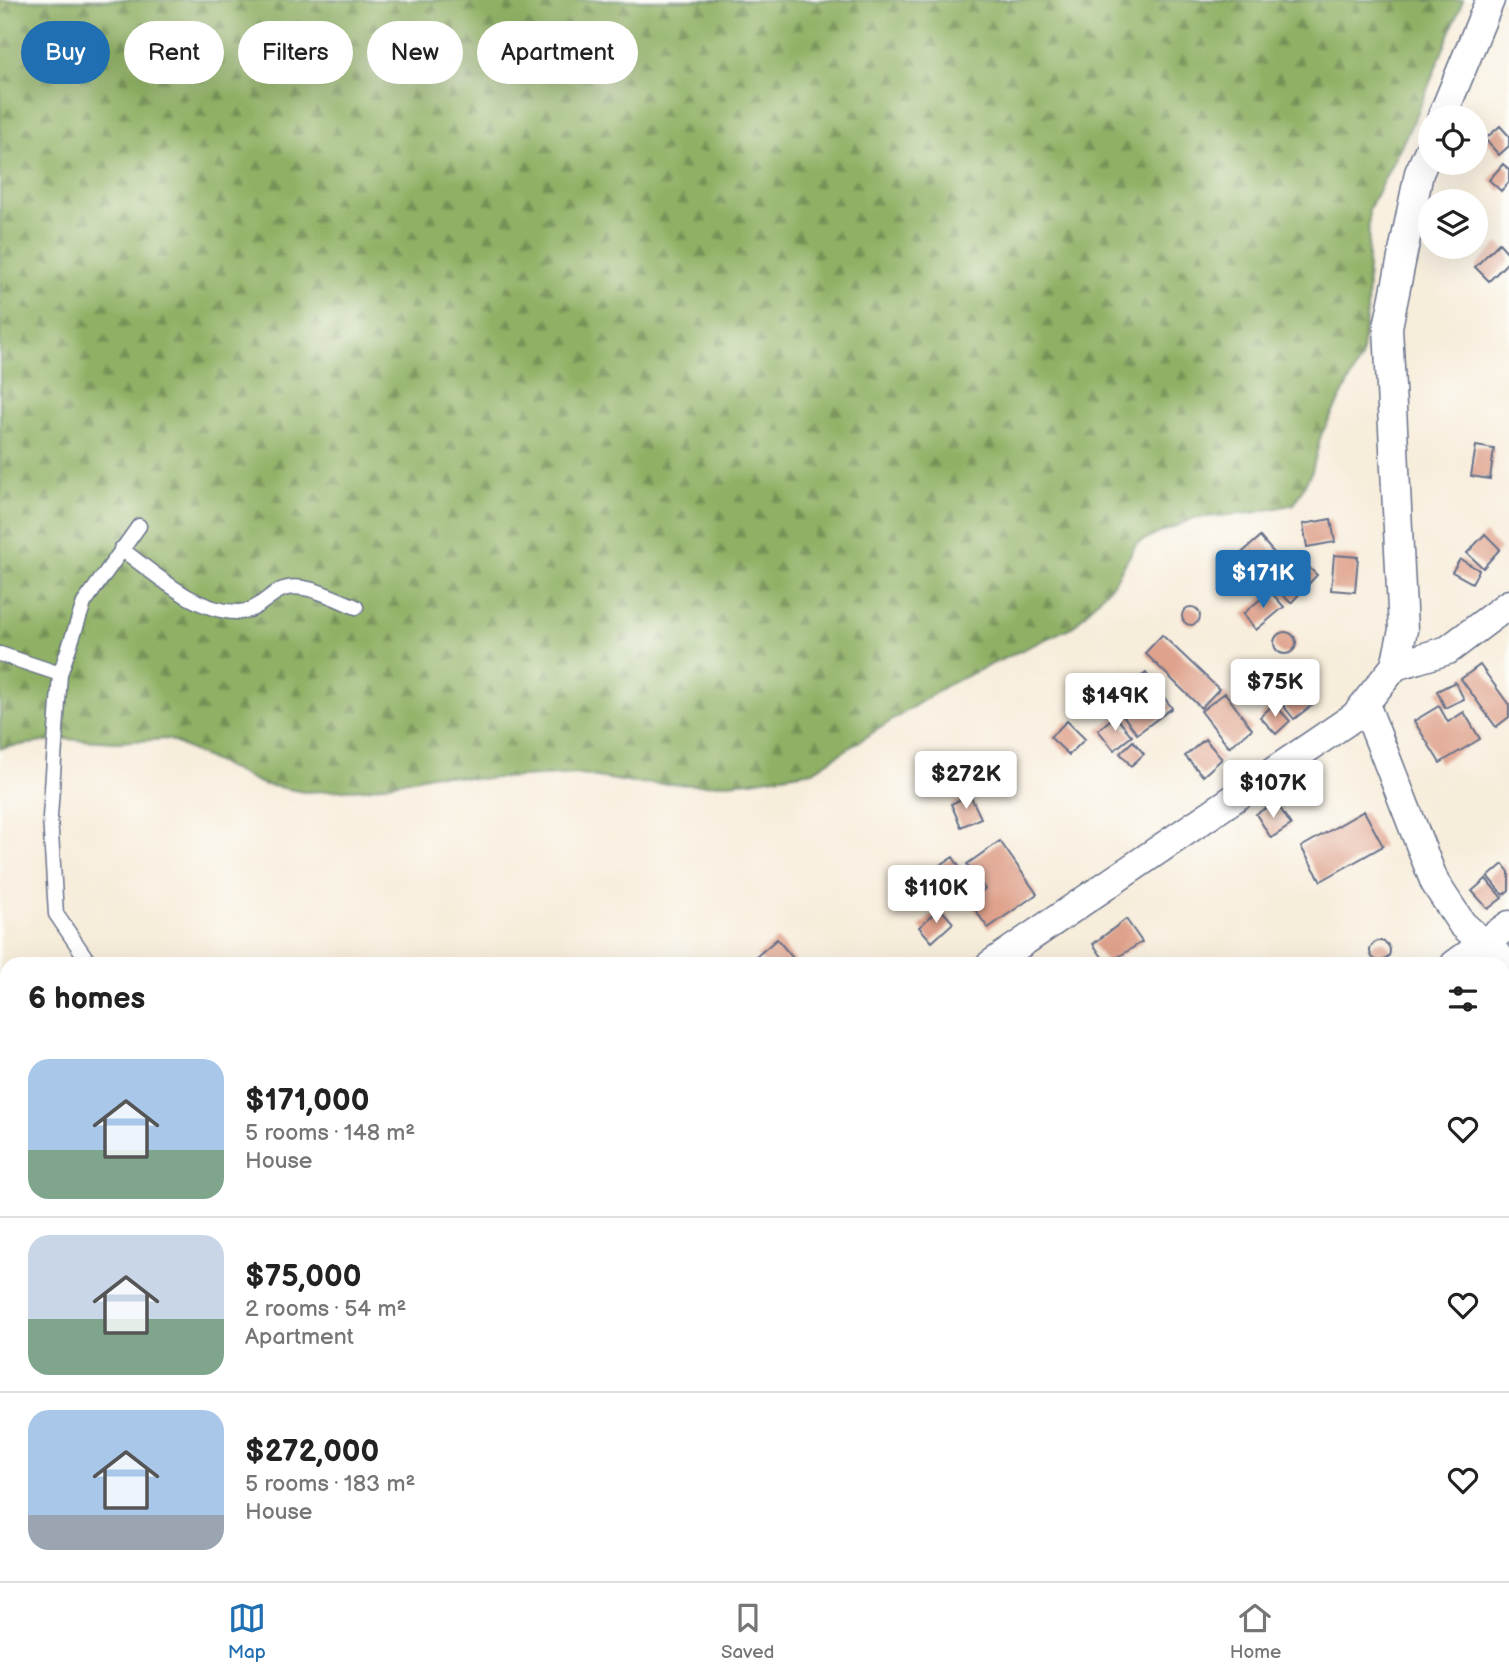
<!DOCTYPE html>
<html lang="en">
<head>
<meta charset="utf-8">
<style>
  :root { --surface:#fff; --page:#f6f6f6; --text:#222; --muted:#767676; --line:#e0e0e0; --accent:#1f6fb2 }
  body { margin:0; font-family:"Balsamiq Sans",sans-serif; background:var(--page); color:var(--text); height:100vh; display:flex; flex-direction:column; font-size:26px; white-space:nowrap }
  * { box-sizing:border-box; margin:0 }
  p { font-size:23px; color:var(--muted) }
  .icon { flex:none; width:38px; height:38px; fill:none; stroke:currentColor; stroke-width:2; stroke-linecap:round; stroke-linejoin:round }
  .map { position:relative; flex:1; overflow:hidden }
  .side { position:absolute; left:0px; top:957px; width:1510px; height:625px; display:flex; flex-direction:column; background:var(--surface); border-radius:21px 21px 0 0; box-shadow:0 7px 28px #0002 }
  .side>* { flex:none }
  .hud { position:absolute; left:21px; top:21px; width:700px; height:63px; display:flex; gap:14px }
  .tools { position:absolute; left:1418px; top:105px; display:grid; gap:14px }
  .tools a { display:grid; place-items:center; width:70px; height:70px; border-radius:50%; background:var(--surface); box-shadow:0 7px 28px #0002; font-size:35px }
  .price { position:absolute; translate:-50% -60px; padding:0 16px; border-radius:7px; background:#fff; color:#222; font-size:23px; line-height:46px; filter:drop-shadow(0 2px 4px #0008) }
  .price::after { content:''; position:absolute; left:50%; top:42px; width:21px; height:16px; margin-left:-10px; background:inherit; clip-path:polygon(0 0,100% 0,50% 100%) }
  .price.current { background:var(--accent); color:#fff }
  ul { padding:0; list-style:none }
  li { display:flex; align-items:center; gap:21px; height:175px; padding:0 28px }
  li+li { border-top:2px solid var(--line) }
  li span { display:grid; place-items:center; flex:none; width:196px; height:140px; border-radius:21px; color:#555 }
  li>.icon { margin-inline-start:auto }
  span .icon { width:84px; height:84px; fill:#fffc; stroke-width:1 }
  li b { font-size:30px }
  h2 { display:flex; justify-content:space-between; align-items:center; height:84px; padding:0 28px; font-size:30px }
  .tag { padding:0 24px; border-radius:32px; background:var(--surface); box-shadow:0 7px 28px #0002; font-size:24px; line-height:63px }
  .tag.current { background:var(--accent); color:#fff }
  .tab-bar { display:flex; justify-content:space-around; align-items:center; height:98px; border-top:2px solid var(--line); background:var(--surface); font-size:19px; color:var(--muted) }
  .tab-bar a { display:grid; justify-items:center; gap:4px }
  .tab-bar .current { color:var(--accent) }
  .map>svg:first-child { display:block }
  .forest { fill:url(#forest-firs); stroke:#567062; stroke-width:2 }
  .building { fill:#dfa28c }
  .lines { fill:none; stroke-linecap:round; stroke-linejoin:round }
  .service-casing { stroke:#68728a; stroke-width:17 }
  .minor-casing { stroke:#68728a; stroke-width:31 }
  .service { stroke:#fff; stroke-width:14 }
  .minor { stroke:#fff; stroke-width:28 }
</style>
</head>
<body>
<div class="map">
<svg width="1509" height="1581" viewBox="0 0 1509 1581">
  <defs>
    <pattern id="forest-firs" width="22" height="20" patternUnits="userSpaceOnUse" patternTransform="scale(1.75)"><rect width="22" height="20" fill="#90b165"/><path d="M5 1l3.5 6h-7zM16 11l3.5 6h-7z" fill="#759056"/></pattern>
  </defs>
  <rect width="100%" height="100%" fill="#fdfcf7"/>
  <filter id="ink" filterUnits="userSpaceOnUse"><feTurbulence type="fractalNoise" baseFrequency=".0143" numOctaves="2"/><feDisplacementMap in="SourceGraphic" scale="14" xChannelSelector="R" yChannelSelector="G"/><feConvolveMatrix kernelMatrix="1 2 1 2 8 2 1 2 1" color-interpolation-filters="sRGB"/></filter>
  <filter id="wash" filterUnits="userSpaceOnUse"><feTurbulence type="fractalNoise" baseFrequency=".00686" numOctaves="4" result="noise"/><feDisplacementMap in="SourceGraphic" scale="28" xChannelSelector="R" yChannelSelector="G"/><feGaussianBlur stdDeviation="1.57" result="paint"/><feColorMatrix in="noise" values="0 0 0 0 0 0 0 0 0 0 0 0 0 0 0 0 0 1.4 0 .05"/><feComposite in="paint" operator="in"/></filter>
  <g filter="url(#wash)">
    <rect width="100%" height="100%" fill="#f7eddb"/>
    <!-- forest -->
    <path class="forest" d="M 0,0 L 1463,0 L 1418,112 L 1369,209 L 1367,312 L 1361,359 L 1321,435 L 1312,471 L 1294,504 L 1253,513 L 1194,518 L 1137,543 L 1115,581 L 1074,626 L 947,685 L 813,771 L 751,781 L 702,785 L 633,783 L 579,774 L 477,779 L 436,774 L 366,789 L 304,792 L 262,784 L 168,739 L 117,742 L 64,739 L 0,748 Z"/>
    <g id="blocks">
      <!-- building -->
      <path class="building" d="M 1500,126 L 1509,136 L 1509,146 L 1499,155 L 1485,139 Z
        M 1503,164 L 1509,169 L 1509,182 L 1501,191 L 1489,180 Z
        M 1499,243 L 1509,254 L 1509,261 L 1489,281 L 1475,267 Z
        M 1476,446 L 1494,449 L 1490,479 L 1471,476 Z
        M 1331,519 L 1335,542 L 1307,547 L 1303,524 Z
        M 1485,534 L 1500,549 L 1483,568 L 1467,553 Z
        M 1260,537 L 1274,553 L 1251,573 L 1237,557 Z
        M 1334,555 L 1358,557 L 1355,592 L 1331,590 Z
        M 1460,559 L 1479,570 L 1472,583 L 1452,572 Z
        M 1301,560 L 1317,575 L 1291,603 L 1275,588 Z
        M 1270,591 L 1284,607 L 1256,630 L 1243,614 Z
        M1182 616a9 9 0 1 1 18 0a9 9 0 1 1-18 0Z
        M1274 643a11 11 0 1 1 22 0a11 11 0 1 1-22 0Z
        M 1162,635 L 1219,689 L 1201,708 L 1145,653 Z
        M 1480,665 L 1509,705 L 1509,717 L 1496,727 L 1461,679 Z
        M 1263,668 L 1276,681 L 1256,701 L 1243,688 Z
        M 1146,673 L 1172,708 L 1137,734 L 1111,699 Z
        M 1288,675 L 1312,705 L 1294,719 L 1270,689 Z
        M 1455,682 L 1464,699 L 1445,708 L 1437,691 Z
        M 1225,693 L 1252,729 L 1229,747 L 1201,711 Z
        M 1274,704 L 1290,721 L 1276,734 L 1260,717 Z
        M 1439,706 L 1448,722 L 1464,712 L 1480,739 L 1440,763 L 1414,721 Z
        M 1115,716 L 1132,736 L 1114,750 L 1098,730 Z
        M 1067,721 L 1085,739 L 1069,755 L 1050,737 Z
        M 1205,739 L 1222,759 L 1203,776 L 1185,756 Z
        M 1133,741 L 1144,754 L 1131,766 L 1120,753 Z
        M 970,795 L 981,818 L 961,827 L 951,804 Z
        M 1276,802 L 1291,825 L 1271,838 L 1256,814 Z
        M 1364,811 L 1383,846 L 1321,881 L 1301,847 Z
        M 1000,841 L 1037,894 L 988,928 L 969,901 L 985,889 L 967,864 Z
        M 953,857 L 974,890 L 952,904 L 930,871 Z
        M 1503,864 L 1509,872 L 1509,890 L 1503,895 L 1488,877 Z
        M 1486,879 L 1502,898 L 1488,909 L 1472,891 Z
        M 940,908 L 953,923 L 932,942 L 919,927 Z
        M 1126,919 L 1142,942 L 1107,964 L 1093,944 Z
        M 777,939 L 798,964 L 764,964 L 757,956 Z
        M1370 951a10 10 0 1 1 20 0a10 10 0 1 1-20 0Z
        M 1506,1010 L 1509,1034 L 1505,1037 L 1503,1013 Z
        M 1509,1090 L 1509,1142 L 1503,1135 L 1503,1095 Z
        M 1503,1151 L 1509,1159 L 1509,1201 L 1503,1205 Z
        M 1509,1235 L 1509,1290 L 1503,1280 L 1503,1239 Z
        M 7,1346 L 7,1394 L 0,1400 L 0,1352 Z
        M 7,1428 L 7,1472 L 0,1462 L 0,1433 Z
        M 7,1483 L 7,1524 L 0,1512 L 0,1487 Z
        M 4,1541 L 7,1545 L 7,1575 L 27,1575 L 31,1581 L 0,1581 L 0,1544 Z
        M 33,1575 L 73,1575 L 65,1581 L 38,1581 Z
        M 171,1575 L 200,1575 L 205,1581 L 164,1581 Z
        M 313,1575 L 471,1575 L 475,1581 L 317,1581 Z
        M 481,1575 L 520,1575 L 511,1581 L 485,1581 Z
        M 626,1575 L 653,1575 L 656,1581 L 629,1581 Z
        M 683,1575 L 716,1575 L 720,1581 L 687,1581 Z"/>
    </g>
  </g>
  <g filter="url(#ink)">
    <use href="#blocks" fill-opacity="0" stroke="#68728a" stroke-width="2"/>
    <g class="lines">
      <defs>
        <path id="service" d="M 121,549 C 155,573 193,611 237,612 C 255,613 265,598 279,591 C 301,579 335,599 356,607
          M 0,654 L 60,674 L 84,603 L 139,526
          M 60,674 L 50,817 L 56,914 L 90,964
          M 0,1233 L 7,1242
          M 0,1338 L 7,1334
          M 1401,1575 L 1405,1581"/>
        <path id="minor" d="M 1442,117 L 1490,0
          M 1395,666 L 1448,650 L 1509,604
          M 1365,704 L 1435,883 L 1462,924 L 1509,966
          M 991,964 L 1355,716 L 1395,666 L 1403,630 L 1388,327 L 1419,173 L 1430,148
          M 1455,964 L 1509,925
          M 1503,1323 L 1509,1318
          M 247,1575 L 251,1581
          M 967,1575 L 971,1581
          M 1007,1575 L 1010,1581
          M 98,1581 L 107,1575
          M 550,1581 L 558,1575
          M 1151,1581 L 1160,1575"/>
      </defs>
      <!-- service casing -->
      <use href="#service" class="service-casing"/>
      <!-- minor casing -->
      <use href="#minor" class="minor-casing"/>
      <!-- service -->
      <use href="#service" class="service"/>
      <!-- minor -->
      <use href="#minor" class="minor"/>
    </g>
  </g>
</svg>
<div class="tools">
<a><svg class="icon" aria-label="locate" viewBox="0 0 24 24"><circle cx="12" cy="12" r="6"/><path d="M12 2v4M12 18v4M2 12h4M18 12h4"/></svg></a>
<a><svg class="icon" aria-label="layers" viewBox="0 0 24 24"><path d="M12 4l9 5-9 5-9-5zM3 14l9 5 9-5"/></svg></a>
</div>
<b class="price current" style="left:1263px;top:610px">$171K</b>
<b class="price" style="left:1275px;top:719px">$75K</b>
<b class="price" style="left:1115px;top:733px">$149K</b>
<b class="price" style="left:966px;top:811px">$272K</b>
<b class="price" style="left:1273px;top:820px">$107K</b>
<b class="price" style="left:936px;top:925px">$110K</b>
<div class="hud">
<a class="tag current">Buy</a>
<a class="tag">Rent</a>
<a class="tag">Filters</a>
<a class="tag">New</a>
<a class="tag">Apartment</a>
</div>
<section class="side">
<h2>6 homes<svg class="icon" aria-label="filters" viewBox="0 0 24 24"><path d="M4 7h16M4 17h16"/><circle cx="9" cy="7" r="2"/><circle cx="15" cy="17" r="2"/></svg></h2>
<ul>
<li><span style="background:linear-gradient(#a9c7e8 65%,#7fa58c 0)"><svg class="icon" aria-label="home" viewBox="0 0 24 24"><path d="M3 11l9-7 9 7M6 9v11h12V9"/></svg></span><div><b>$171,000</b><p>5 rooms · 148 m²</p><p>House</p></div><svg class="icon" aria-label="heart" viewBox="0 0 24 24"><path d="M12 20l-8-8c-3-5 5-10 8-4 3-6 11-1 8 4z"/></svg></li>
<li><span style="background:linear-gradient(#c9d6e8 60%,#7fa58c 0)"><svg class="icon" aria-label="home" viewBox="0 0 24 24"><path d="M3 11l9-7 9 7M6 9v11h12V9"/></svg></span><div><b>$75,000</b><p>2 rooms · 54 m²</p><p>Apartment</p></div><svg class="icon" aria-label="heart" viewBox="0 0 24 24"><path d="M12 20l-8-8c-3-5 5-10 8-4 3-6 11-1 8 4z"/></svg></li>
<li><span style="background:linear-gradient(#a9c7e8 75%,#9aa5b1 0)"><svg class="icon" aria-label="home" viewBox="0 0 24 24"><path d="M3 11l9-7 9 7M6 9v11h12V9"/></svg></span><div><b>$272,000</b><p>5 rooms · 183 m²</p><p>House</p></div><svg class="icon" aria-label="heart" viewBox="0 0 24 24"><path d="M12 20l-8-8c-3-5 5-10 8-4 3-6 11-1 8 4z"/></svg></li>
</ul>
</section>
</div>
<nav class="tab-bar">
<a class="current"><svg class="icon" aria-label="map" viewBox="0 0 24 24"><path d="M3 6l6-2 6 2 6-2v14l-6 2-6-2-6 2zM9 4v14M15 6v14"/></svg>Map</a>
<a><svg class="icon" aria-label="saved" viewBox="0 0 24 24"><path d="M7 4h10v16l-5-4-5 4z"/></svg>Saved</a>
<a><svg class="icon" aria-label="home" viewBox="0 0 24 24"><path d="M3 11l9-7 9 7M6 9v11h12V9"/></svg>Home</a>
</nav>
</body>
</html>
